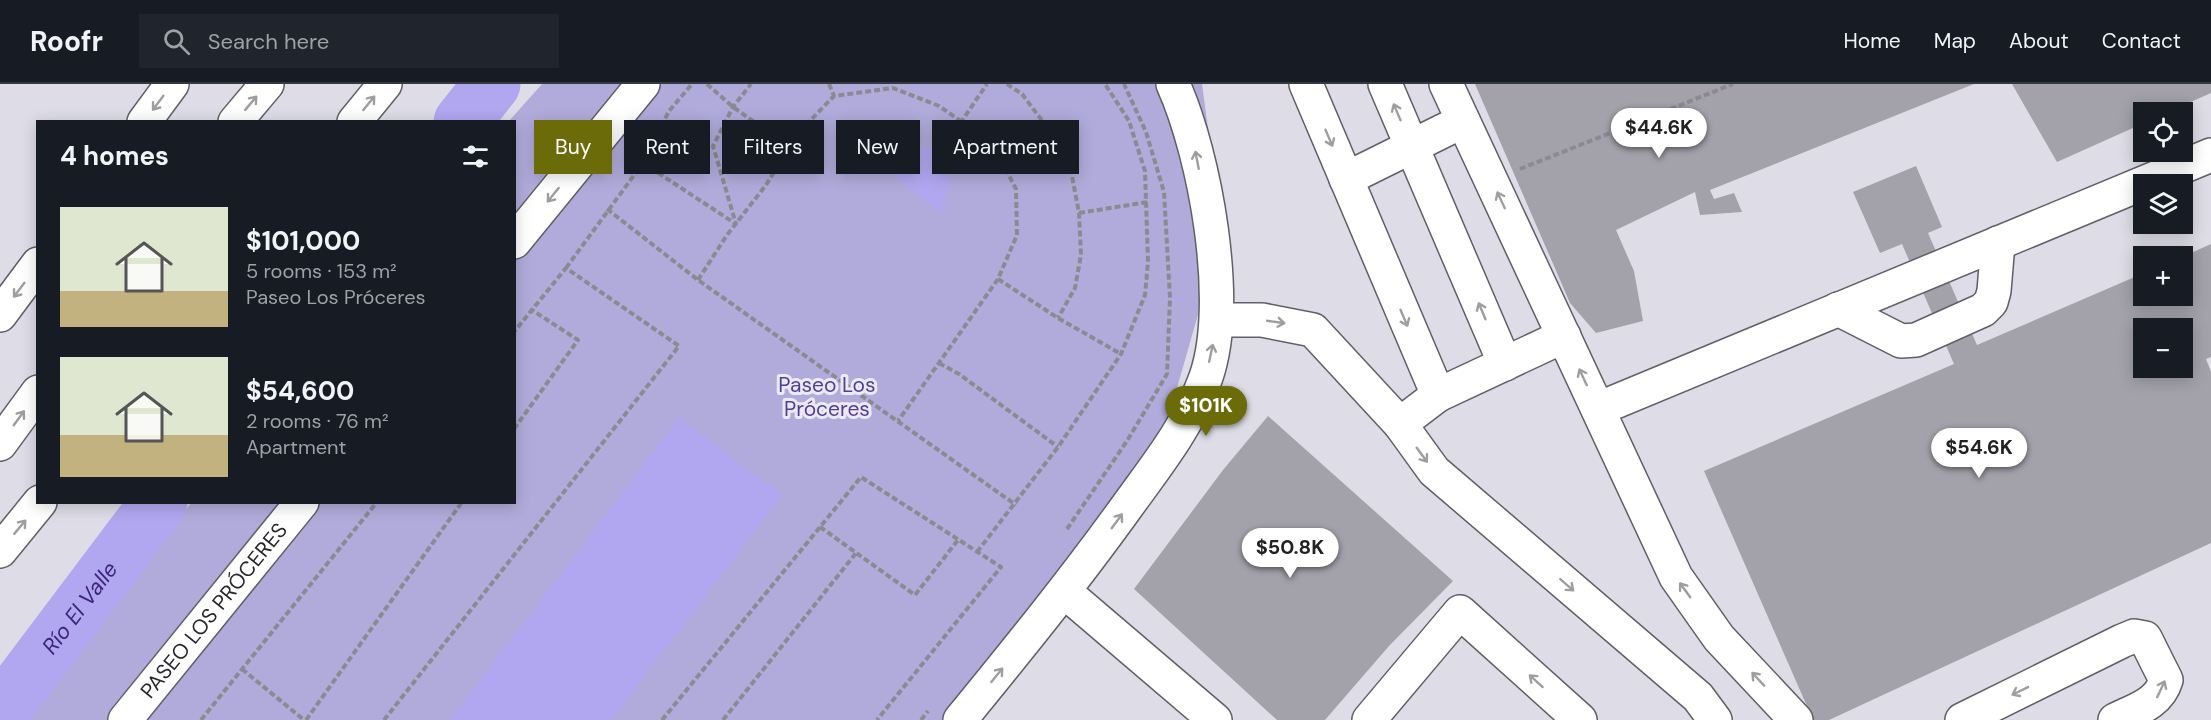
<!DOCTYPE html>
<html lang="en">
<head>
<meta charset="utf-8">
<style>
  :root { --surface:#171b24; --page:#20242c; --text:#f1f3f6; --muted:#9ea1a6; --line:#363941; --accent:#6b6b0a }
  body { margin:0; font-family:"DM Sans",sans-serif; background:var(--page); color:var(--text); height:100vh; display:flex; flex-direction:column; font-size:22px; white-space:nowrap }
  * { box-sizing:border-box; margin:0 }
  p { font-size:20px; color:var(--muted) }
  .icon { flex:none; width:33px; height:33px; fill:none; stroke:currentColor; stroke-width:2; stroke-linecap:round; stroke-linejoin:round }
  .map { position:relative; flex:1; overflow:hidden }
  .drawer { position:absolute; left:36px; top:36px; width:480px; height:384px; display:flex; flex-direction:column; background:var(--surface); border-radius:0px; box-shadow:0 3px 15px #0003 }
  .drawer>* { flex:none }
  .hud { position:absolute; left:534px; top:36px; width:570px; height:54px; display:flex; gap:12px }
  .tools { position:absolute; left:2133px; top:18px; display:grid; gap:12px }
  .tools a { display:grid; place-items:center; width:60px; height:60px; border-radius:0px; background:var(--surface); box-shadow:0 3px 15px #0003; font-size:30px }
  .price { position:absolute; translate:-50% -51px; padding:0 14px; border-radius:21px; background:#fff; color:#222; font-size:20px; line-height:39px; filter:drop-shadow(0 2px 3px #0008) }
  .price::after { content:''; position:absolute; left:50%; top:36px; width:18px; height:14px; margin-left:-9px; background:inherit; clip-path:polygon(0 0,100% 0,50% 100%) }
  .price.selected { background:var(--accent); color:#fff }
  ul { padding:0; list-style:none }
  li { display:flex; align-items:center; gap:18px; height:150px; padding:0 24px }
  li span { display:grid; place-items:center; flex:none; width:168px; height:120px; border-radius:0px; color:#555 }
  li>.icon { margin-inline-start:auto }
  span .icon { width:72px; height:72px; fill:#fffc; stroke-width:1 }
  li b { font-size:26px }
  h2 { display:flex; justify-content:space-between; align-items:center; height:72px; padding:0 24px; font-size:26px }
  .chip { padding:0 21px; border-radius:0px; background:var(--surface); box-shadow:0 3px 15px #0003; font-size:21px; line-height:54px }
  .chip.selected { background:var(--accent); color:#fff }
  header { display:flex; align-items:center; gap:36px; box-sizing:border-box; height:84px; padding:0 30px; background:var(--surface); border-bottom:2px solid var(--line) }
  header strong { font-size:28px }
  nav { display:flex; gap:33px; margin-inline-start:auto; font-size:21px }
  .search { width:420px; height:54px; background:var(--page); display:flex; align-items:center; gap:15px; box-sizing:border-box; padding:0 21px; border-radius:0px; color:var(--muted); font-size:22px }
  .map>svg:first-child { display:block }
  .green { fill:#b0abda }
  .water { fill:#b1a7f1 }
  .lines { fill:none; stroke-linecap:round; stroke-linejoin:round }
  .river { stroke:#b1a7f1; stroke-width:57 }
  .building { fill:#a3a2ab; fill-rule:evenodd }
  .minor-casing { stroke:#605f68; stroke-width:36 }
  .highway-casing { stroke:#605f68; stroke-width:36 }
  .path { stroke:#8b8a91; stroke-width:4; stroke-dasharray:6 3; stroke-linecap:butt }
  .minor { stroke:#fff; stroke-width:33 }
  .highway { stroke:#fff; stroke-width:33 }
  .oneway { stroke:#9e9ea0 }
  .labels { text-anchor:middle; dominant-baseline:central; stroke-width:6; stroke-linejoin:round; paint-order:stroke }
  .park-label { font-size:21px; fill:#523f95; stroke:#ebeaf4 }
  .street-label { font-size:21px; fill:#28272b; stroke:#ebeaf4 }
  .water-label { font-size:22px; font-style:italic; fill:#3c2579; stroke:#ebeaf4 }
</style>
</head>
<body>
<header>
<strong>Roofr</strong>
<div class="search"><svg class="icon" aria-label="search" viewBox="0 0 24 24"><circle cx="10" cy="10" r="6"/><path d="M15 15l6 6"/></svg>Search here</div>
<nav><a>Home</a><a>Map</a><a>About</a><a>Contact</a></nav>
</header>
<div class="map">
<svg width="2211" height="636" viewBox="0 0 2211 636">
  <rect width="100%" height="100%" fill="#dedde7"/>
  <!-- green -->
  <path class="green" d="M 542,0 L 1202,0 L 1222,147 L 1144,419 L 965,636 L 24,636 L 191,419 L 514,418 L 514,38 L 509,37 Z"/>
  <!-- water -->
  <path class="water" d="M 910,63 L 933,65 L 947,77 L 950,103 L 943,114 L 947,118 L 940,128 L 882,82 L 887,75 L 892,77 L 896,70 Z
    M 679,334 L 782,411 L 611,636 L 450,636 Z"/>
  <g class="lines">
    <!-- river -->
    <g class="river">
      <path d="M 462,38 L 492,0"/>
      <path id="s1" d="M 0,629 L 159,418"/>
    </g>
  </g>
  <!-- building -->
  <path class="building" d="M 1475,0 L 1974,0 L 1710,106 L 1714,115 L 1734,109 L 1742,128 L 1700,131 L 1695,108 L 1616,146 L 1634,187 L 1643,237 L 1596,249 L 1570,219 Z
    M 2012,0 L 2211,0 L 2211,9 L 2168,28 L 2144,28 L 2144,39 L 2057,78 Z
    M 1916,82 L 1942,143 L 1928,149 L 1977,261 L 2144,189 L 2144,212 L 2182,212 L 2182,173 L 2211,160 L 2211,273 L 2206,275 L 2211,288 L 2211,459 L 1829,636 L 1813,636 L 1704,387 L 1954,280 L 1902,160 L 1880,169 L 1853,108 ZM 2144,244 L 2182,244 L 2182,284 L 2144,284 Z
    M 1268,332 L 1453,497 L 1389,562 L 1325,636 L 1277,636 L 1134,505 L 1223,386 Z"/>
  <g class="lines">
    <defs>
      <g id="minor">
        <path d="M 1306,0 L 1438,311"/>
        <path d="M 1385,0 L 1505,280"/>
        <path d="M 1446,0 L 1676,493 L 1719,554 L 1796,636"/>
        <path d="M 1346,95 L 1463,37"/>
        <path d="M 514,158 L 643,0"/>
        <path d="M 1838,225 L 1901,257 L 1916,256 L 1983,226 L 1991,218 L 1994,207 L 1998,159"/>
        <path d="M 1218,236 L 1262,236 L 1313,246 L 1400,340 L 1434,387 L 1698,613 L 1715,636"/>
        <path d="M 1598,325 L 2211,71"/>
        <path d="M 1400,340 L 1438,311 L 1564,252"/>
        <path d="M 1065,508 L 1215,636"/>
        <path id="s2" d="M 125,636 L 302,418"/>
        <path d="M 960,636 C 1018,565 1075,495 1128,421 C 1157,381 1189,341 1206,293 C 1232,218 1205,71 1173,0"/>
        <path d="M 1369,636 L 1460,528 L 1580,636"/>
        <path d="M 1962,636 L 2122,557 L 2134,552 L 2145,554 L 2166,596 C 2159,620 2135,626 2115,636"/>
      </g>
      <path id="highway" d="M 144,38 L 172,0
        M 235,38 L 267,0
        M 354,38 L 385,0
        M 0,231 L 38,180
        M 0,360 L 38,308
        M 0,467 L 40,418"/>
    </defs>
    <!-- minor casing -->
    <use href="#minor" class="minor-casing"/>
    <!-- highway casing -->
    <use href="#highway" class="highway-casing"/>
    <!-- path -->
    <path class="path" d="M 707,0 L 733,23 L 790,63
      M 829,0 L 834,12
      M 1007,0 L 1022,10 L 1068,71 L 1079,129 L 1081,171 L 1075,204 L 1058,234
      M 940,69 L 987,0
      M 643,79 L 736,140 L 713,62 L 733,23 L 751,0
      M 1520,85 L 1733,0
      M 607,125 L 698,196 L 1016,421
      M 1079,129 L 1148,118
      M 566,184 L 643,79 L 669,27 L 692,0
      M 998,195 L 1058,234 L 1121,270
      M 698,196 L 727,151 L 766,101 L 800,47 L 834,12 L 893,4 L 939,22 L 992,59 L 1016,105 L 1017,151 L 998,195 L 898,337
      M 939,279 L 959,290 L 1058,363
      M 514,345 L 578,256 L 532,226
      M 820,443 L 915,511 L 958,456
      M 1067,445 L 1127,357 L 1167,290 L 1170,214 L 1164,108 L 1146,48 L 1124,0
      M 977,468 L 1058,363 L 1121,270 L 1145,211 L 1148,178 L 1145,87 L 1129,37 L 1105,0
      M 242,585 L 304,636
      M 201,636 L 377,418
      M 306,636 L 462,418
      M 384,636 L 679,262 L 566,184 L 514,248
      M 662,636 L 861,393 L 1001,483 L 877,636
      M 723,636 L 856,469
      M 921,636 L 928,627"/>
    <!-- minor -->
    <use href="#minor" class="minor"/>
    <!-- highway -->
    <use href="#highway" class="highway"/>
  </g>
  <!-- one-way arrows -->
  <defs><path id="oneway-shaft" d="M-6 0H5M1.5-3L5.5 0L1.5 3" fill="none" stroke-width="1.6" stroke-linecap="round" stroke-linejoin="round" transform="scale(1.5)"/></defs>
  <g class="oneway">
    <use href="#oneway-shaft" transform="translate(158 19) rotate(127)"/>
    <use href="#oneway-shaft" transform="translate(251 19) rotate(-50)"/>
    <use href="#oneway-shaft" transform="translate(369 19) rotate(-51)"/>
    <use href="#oneway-shaft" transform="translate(1397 28) rotate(-113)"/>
    <use href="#oneway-shaft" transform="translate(1329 54) rotate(67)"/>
    <use href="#oneway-shaft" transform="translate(1197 76) rotate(-101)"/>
    <use href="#oneway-shaft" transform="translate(553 111) rotate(129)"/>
    <use href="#oneway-shaft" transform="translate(1501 116) rotate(-115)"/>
    <use href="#oneway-shaft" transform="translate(19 206) rotate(127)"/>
    <use href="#oneway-shaft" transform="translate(1482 227) rotate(-113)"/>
    <use href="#oneway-shaft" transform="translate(1404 234) rotate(67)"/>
    <use href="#oneway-shaft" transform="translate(1276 238) rotate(8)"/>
    <use href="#oneway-shaft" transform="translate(1211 269) rotate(-78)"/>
    <use href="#oneway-shaft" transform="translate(1583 293) rotate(-115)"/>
    <use href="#oneway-shaft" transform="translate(19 334) rotate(-54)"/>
    <use href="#oneway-shaft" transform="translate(1422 371) rotate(54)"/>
    <use href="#oneway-shaft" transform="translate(1117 437) rotate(-54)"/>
    <use href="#oneway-shaft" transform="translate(20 443) rotate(-50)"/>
    <use href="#oneway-shaft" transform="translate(1567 501) rotate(41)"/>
    <use href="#oneway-shaft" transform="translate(1685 506) rotate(-126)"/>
    <use href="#oneway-shaft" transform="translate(997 591) rotate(-51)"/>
    <use href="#oneway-shaft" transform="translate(1758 595) rotate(-133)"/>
    <use href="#oneway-shaft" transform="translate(1536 597) rotate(-138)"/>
    <use href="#oneway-shaft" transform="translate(2161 605) rotate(-65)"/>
    <use href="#oneway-shaft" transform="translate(2020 607) rotate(154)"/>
  </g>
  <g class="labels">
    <!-- park labels -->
    <g class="park-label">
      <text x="827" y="301">Paseo Los<tspan x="827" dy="24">Próceres</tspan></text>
    </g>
    <!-- street labels -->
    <g class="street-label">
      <text stroke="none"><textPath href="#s2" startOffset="141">PASEO LOS PRÓCERES</textPath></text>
    </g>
    <!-- water labels -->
    <g class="water-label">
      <text stroke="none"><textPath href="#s1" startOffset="132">Río El Valle</textPath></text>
    </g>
  </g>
</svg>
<div class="tools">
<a><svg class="icon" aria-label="locate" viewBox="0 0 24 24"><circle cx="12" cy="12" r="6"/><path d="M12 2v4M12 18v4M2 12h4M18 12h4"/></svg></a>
<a><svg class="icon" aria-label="layers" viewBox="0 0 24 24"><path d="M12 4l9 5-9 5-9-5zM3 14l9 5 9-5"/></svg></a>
<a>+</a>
<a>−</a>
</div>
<b class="price" style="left:1659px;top:75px">$44.6K</b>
<b class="price selected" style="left:1206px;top:353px">$101K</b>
<b class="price" style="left:1979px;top:395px">$54.6K</b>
<b class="price" style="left:1290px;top:495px">$50.8K</b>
<div class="hud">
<a class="chip selected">Buy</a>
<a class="chip">Rent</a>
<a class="chip">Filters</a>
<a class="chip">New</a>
<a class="chip">Apartment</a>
</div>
<section class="drawer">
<h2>4 homes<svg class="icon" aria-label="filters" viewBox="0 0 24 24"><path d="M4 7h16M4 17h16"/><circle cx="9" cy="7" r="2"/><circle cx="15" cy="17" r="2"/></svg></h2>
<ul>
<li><span style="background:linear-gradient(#dfe7d0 70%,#c2b280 0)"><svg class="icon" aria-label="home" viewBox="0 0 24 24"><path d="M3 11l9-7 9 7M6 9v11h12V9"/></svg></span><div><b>$101,000</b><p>5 rooms · 153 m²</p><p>Paseo Los Próceres</p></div></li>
<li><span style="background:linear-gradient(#dfe7d0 65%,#c2b280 0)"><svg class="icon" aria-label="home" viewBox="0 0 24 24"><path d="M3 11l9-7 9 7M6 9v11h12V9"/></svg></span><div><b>$54,600</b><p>2 rooms · 76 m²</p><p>Apartment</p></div></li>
</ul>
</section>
</div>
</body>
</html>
